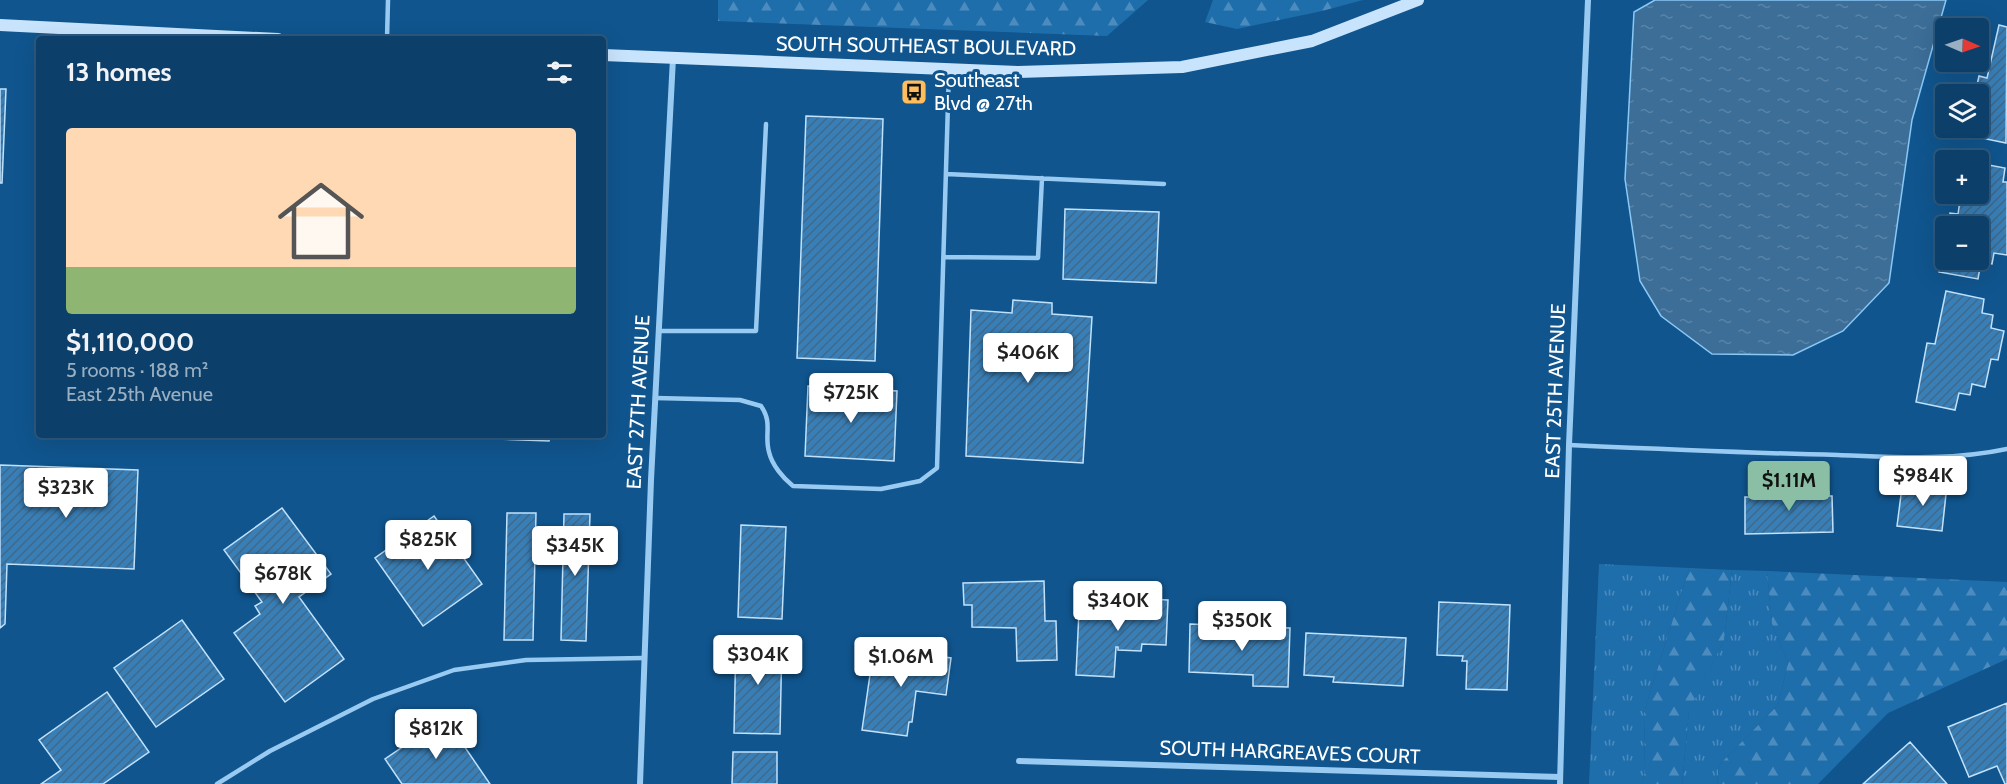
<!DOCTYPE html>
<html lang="en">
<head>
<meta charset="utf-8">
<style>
  :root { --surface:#0c406a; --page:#154770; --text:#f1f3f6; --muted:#9aafc1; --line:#2c597e; --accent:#8abfa5 }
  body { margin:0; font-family:Cabin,sans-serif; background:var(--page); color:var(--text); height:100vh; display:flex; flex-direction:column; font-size:22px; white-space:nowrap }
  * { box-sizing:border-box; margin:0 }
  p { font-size:20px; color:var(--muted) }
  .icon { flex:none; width:33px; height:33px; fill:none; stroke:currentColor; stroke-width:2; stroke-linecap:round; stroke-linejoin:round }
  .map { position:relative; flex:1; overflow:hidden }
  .details { position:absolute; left:36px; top:36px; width:570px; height:402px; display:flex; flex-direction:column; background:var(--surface); border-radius:6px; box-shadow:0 6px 24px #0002,0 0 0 2px var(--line) }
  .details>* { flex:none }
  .needle { width:39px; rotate:92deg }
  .fabs { position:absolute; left:1935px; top:18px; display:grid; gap:12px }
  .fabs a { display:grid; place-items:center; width:54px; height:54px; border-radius:6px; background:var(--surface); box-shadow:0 6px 24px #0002,0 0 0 2px var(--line); font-size:30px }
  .price { position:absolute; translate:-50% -51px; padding:0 14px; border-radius:6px; background:#fff; color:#222; font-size:20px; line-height:39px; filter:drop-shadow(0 2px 3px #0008) }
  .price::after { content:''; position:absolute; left:50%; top:36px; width:18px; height:14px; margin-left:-9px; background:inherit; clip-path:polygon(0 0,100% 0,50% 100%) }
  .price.selected { background:var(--accent); color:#111 }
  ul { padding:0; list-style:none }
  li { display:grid; align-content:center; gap:12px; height:318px; padding:0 30px }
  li+li { border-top:2px solid var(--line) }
  li span { display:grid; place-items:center; height:186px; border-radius:6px; color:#555 }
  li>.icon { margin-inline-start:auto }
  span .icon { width:108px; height:108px; fill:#fffc; stroke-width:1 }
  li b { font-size:26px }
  h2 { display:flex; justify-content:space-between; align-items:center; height:72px; padding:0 30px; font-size:26px }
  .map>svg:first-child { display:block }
  .grass { fill:url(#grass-tufts) }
  .forest { fill:url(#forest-firs) }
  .water { fill:url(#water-ripples); stroke:#8ac8f6; stroke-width:1.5 }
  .building { fill:url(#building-hatch); stroke:#c0e2fd; stroke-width:1.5 }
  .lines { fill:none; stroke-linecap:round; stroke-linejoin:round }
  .service { stroke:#99cbf2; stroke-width:4.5 }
  .minor { stroke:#99cbf2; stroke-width:6 }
  .secondary { stroke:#c8e4fc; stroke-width:12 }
  .labels { text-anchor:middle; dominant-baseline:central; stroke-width:6; stroke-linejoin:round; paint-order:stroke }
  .street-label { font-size:20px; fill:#fff; stroke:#10558e }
  .poi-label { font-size:20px; fill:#fff; stroke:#10558e; text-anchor:start }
</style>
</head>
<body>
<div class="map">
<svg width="2007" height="784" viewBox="0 0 2007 784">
  <defs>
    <pattern id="grass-tufts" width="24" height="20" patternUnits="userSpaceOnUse" patternTransform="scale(1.5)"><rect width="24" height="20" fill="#1f6eac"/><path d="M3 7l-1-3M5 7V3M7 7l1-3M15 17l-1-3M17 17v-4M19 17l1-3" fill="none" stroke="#4c8bbd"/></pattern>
    <pattern id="forest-firs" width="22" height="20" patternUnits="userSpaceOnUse" patternTransform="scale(1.5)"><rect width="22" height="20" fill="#1f6eac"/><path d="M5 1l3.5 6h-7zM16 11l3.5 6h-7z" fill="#4c8bbd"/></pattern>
    <pattern id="water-ripples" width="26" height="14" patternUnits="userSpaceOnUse" patternTransform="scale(1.5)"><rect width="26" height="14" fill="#3c6e98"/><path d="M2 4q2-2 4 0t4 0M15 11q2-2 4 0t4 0" fill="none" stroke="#5984a7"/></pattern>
    <pattern id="building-hatch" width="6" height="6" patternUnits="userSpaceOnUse" patternTransform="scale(1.5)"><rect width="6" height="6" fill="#387fb8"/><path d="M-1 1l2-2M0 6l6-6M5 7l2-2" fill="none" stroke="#416887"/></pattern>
  </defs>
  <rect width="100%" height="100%" fill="#10558e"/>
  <!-- grass -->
  <path class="grass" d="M 1599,564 L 1689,568 L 1644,712 L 1645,772 L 1641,784 L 1589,784 Z
    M 1732,570 L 1767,571 L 1772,624 L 1788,663 L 1778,705 L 1719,765 L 1717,784 L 1682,784 L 1689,710 L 1724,640 Z"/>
  <!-- forest -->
  <path class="forest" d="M 718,0 L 1148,0 L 1107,36 L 718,21 Z
    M 1213,0 L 1363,0 L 1322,11 L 1237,29 L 1205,22 Z
    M 1689,568 L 1732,570 L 1724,640 L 1689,711 L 1682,784 L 1641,784 L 1645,772 L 1644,712 Z
    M 1767,571 L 2007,582 L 2007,659 L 1888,713 L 1818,784 L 1717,784 L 1719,765 L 1778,705 L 1788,663 L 1772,624 Z"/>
  <!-- water -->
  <path class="water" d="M 1655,0 L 1946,0 L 1912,120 L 1889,283 L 1843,331 L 1793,355 L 1712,354 L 1661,316 L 1640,281 L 1625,179 L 1634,12 Z"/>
  <!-- building -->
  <path class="building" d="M 1999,25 L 2007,27 L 2006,143 L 1967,135 L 1969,128 L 1978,128 L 1978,94 L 1975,94 L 1979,76 L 1987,78 Z
    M 0,89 L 6,89 L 2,183 L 0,183 Z
    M 806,116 L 883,119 L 875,361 L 797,358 Z
    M 1978,163 L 2005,168 L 2003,182 L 2007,182 L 2007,255 L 1994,253 L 1992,264 L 1981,262 L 1978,279 L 1939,272 L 1946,236 L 1946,260 L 1978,260 L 1978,226 L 1947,226 L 1950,213 L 1958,214 L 1961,194 L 1978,194 Z
    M 1065,209 L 1159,212 L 1156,283 L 1063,279 Z
    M 1946,291 L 1984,299 L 1982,313 L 1993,315 L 1991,328 L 2004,331 L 1998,360 L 1991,359 L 1985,387 L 1972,384 L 1970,395 L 1959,393 L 1955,410 L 1916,402 L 1927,343 L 1935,344 Z
    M 1013,300 L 1052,303 L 1052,314 L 1092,317 L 1083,463 L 966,456 L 971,310 L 1012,313 Z
    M 808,386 L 897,391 L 894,461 L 805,456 Z
    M 393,435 L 550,435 L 549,441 Z
    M 0,465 L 138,470 L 134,569 L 7,564 L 5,624 L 0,628 Z
    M 1923,483 L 1947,485 L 1942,531 L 1897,526 L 1902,487 L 1922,490 Z
    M 1812,488 L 1812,492 L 1829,492 L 1829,496 L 1832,496 L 1833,532 L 1745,534 L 1745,497 L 1751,497 L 1751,493 L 1766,492 L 1766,489 Z
    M 282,508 L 331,574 L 299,597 L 344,659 L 285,702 L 234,633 L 260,614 L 255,606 L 262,602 L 224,550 Z
    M 507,513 L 536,513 L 533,640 L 504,640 Z
    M 564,514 L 590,514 L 586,641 L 561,640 Z
    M 434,516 L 482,584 L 423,626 L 375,558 Z
    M 741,525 L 786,527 L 782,619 L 738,617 Z
    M 1044,581 L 1045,621 L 1056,621 L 1057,660 L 1017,661 L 1016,628 L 972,627 L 972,605 L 964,605 L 963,583 Z
    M 1098,597 L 1168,600 L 1166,645 L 1142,644 L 1141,651 L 1118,650 L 1118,647 L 1116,647 L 1114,677 L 1076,675 L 1079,611 L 1098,612 Z
    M 1439,602 L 1510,605 L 1507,690 L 1466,689 L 1467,661 L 1462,661 L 1463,656 L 1437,655 Z
    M 182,620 L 224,679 L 156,727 L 114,668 Z
    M 1190,624 L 1290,628 L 1288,687 L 1253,686 L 1253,675 L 1189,672 Z
    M 1306,633 L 1406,638 L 1403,686 L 1333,682 L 1334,677 L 1304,675 Z
    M 736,638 L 782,639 L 780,734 L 734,733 Z
    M 874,647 L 951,658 L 946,695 L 916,691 L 912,722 L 909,722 L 907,736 L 862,730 Z
    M 107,692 L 149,752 L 103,784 L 41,784 L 61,770 L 39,740 Z
    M 2007,703 L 2007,784 L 2005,784 L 1997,766 L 1969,777 L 1948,727 Z
    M 445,718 L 490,784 L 402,784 L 385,759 Z
    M 1910,742 L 1947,784 L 1863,784 Z
    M 733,752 L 777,752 L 777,784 L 732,784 Z"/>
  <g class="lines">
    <!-- service -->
    <path class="service" d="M 387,39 L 388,0
      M 946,174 L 1164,184
      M 944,257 L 1038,258 L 1042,178
      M 659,331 L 756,331 L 766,124
      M 655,398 L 740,400 L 761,406 C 773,423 764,434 769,452 C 772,465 783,478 793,486 L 881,489 L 920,481 L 937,468 L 949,70
      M 1569,445 C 1658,449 1748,453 1838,455 C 1895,457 1951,461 2007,449
      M 217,784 L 270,751 L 373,699 L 454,670 L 526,660 L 644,658"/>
    <!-- minor -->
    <path class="minor" d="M 1019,761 L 1560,777
      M 640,784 L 651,480 L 673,58
      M 1560,784 L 1569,445 L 1588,0"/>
    <!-- secondary -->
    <path class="secondary" d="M 0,25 L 278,39
      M 603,55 L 1018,72 L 1182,67 L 1312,41 L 1418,0"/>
  </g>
  <!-- icons -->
  <defs>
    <symbol id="bus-square" viewBox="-11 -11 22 22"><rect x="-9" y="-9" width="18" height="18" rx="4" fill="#ffbe5b" stroke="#10558e"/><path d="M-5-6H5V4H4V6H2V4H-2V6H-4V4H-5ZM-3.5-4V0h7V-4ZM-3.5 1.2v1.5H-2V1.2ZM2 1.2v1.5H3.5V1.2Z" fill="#111"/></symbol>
  </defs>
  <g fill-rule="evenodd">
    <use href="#bus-square" x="899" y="77" width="30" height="30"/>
  </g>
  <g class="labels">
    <!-- street labels -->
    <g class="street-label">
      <text transform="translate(926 46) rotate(1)">SOUTH SOUTHEAST BOULEVARD</text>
      <text transform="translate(1555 391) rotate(-88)">EAST 25TH AVENUE</text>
      <text transform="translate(638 402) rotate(-87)">EAST 27TH AVENUE</text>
      <text transform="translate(1290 752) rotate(2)">SOUTH HARGREAVES COURT</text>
    </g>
    <!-- poi labels -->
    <g class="poi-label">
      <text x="934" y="80">Southeast<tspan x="934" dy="23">Blvd @ 27th</tspan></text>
    </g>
  </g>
</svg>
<div class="fabs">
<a><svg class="needle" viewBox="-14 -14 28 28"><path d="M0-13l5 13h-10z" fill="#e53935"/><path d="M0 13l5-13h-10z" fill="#9aafc1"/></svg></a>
<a><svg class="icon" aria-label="layers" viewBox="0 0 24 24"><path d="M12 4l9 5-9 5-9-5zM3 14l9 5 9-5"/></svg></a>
<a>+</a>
<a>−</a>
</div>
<b class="price" style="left:1028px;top:384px">$406K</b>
<b class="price" style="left:851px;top:424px">$725K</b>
<b class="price" style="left:1923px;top:507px">$984K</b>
<b class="price selected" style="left:1789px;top:512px">$1.11M</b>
<b class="price" style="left:66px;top:519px">$323K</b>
<b class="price" style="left:428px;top:571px">$825K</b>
<b class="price" style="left:575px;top:577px">$345K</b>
<b class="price" style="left:283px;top:605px">$678K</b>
<b class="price" style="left:1118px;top:632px">$340K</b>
<b class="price" style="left:1242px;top:652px">$350K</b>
<b class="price" style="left:758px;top:686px">$304K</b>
<b class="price" style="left:901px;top:688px">$1.06M</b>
<b class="price" style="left:436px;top:760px">$812K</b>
<section class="details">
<h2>13 homes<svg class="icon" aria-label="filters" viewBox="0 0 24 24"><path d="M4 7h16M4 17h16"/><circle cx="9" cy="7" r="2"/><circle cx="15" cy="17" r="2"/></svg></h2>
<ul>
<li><span style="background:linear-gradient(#ffd9b3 75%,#8fb573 0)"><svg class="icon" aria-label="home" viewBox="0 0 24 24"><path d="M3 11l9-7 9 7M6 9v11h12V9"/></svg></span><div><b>$1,110,000</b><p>5 rooms · 188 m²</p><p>East 25th Avenue</p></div></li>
</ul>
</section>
</div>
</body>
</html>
